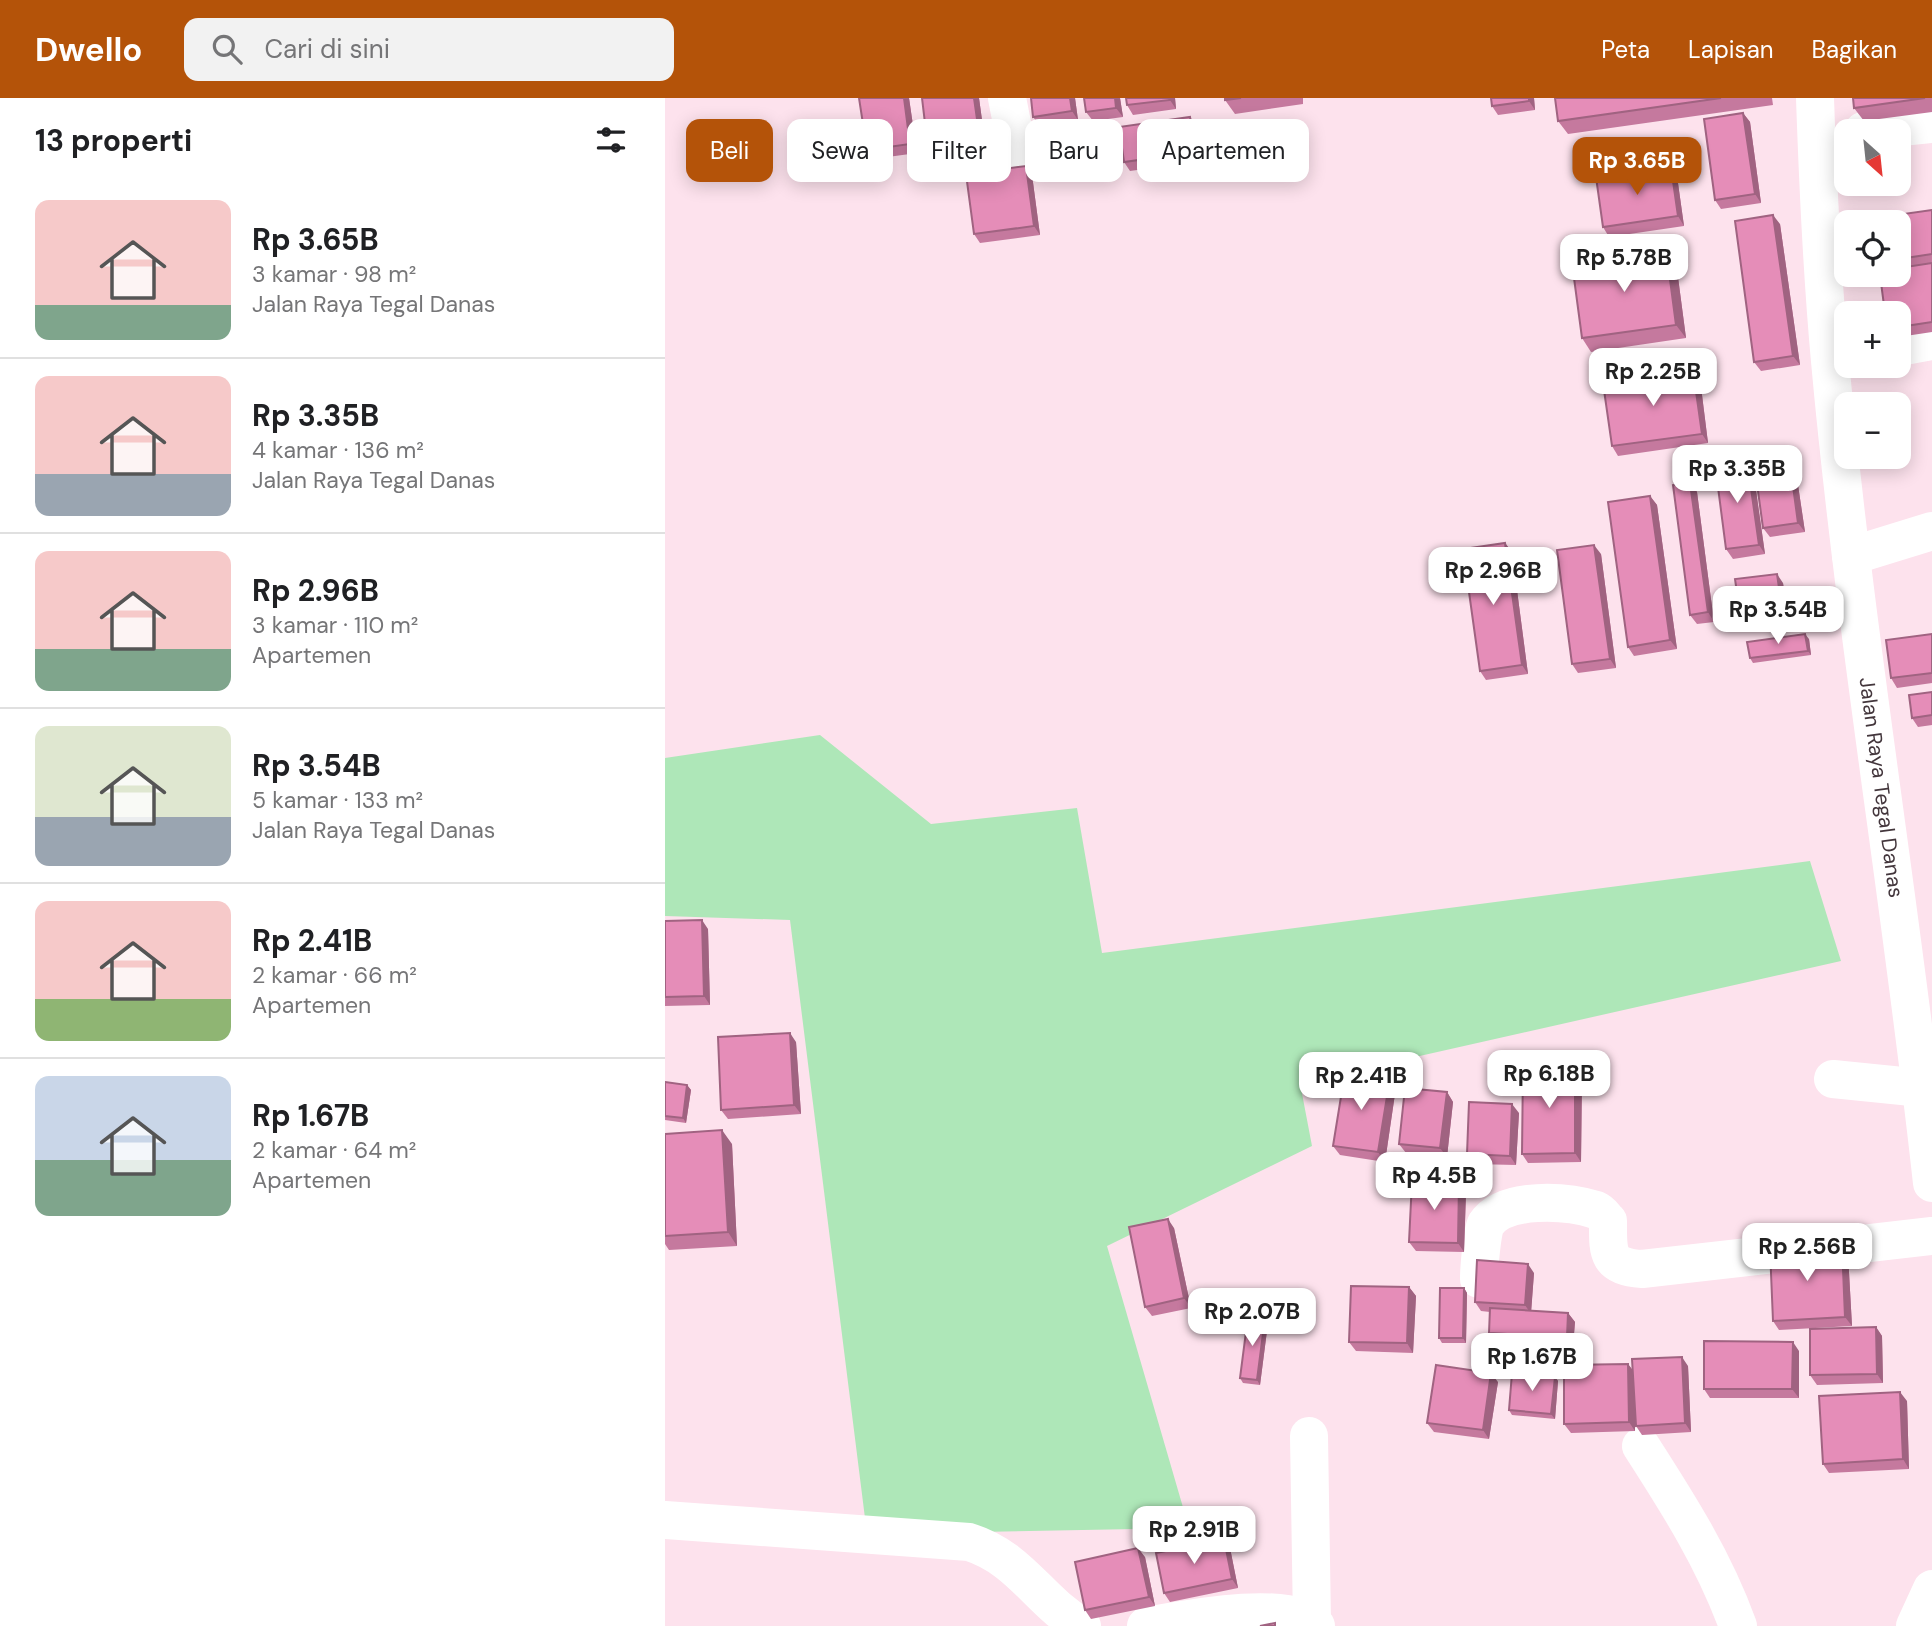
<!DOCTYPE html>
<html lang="id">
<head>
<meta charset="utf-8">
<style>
  :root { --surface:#fff; --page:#f2f2f2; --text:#202124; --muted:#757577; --line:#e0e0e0; --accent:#b45309 }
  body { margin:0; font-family:"DM Sans",sans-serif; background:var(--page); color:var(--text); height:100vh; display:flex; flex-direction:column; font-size:26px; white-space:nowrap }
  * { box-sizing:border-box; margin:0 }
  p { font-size:23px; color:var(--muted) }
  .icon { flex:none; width:38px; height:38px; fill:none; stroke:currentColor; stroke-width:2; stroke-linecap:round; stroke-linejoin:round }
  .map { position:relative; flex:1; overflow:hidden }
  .panel { display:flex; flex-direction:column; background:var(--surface); width:665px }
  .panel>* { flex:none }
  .top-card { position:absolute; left:21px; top:21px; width:665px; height:63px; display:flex; gap:14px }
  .needle { width:46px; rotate:153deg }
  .controls { position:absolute; left:1169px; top:21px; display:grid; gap:14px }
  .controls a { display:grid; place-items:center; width:77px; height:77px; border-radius:14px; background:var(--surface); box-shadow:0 4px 18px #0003; font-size:35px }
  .price { position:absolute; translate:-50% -60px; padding:0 16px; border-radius:14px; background:#fff; color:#222; font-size:23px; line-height:46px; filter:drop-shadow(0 2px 4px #0008) }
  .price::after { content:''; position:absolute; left:50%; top:42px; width:21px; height:16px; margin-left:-10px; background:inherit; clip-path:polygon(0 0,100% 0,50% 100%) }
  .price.on { background:var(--accent); color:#fff }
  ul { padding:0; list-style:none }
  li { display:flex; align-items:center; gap:21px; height:175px; padding:0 35px }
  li+li { border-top:2px solid var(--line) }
  li span { display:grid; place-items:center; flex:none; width:196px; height:140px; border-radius:14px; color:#555 }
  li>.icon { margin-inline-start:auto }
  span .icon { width:84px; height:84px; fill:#fffc; stroke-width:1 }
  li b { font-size:30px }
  h2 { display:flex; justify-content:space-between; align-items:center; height:84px; padding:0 35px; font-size:30px }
  .chip { padding:0 24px; border-radius:14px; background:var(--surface); box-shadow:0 4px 18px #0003; font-size:24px; line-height:63px }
  .chip.on { background:var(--accent); color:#fff }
  header { display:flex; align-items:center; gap:42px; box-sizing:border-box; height:98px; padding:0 35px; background:var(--accent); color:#fff }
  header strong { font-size:33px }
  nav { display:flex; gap:38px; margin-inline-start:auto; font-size:24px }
  .search { width:490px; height:63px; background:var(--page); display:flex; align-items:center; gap:18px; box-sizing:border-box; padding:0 24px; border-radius:14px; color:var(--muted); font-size:26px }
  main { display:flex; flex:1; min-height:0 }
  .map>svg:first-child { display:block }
  .green { fill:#aee7b8 }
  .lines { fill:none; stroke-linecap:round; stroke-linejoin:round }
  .minor { stroke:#fff; stroke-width:38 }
  .wall { fill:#c5799e }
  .shaded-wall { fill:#a06381 }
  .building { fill:#e58db8; stroke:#a06381; stroke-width:2 }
  .labels { text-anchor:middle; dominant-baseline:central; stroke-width:7; stroke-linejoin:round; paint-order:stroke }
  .street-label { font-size:21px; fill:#43363c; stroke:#fff }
</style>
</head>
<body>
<header>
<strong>Dwello</strong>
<div class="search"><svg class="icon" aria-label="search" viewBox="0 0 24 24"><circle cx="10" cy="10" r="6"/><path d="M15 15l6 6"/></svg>Cari di sini</div>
<nav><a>Peta</a><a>Lapisan</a><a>Bagikan</a></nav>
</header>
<main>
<section class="panel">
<h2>13 properti<svg class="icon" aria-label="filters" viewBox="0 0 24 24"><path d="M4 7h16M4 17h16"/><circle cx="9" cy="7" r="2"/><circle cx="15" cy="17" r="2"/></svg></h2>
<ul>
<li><span style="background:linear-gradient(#f6c9c9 75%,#7fa58c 0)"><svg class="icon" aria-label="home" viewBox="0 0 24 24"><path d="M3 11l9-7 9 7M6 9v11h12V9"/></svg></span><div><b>Rp 3.65B</b><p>3 kamar · 98 m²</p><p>Jalan Raya Tegal Danas</p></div></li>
<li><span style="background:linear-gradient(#f6c9c9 70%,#9aa5b1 0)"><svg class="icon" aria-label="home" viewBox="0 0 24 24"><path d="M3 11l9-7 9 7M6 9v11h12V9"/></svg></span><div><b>Rp 3.35B</b><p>4 kamar · 136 m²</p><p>Jalan Raya Tegal Danas</p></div></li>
<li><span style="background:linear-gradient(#f6c9c9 70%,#7fa58c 0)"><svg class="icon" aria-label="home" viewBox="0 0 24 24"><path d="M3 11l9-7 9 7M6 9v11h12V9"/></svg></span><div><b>Rp 2.96B</b><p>3 kamar · 110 m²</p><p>Apartemen</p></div></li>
<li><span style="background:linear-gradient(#dfe7d0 65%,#9aa5b1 0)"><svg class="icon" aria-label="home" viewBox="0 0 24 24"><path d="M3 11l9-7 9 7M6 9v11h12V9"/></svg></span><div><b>Rp 3.54B</b><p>5 kamar · 133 m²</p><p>Jalan Raya Tegal Danas</p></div></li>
<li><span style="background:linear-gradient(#f6c9c9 70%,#8fb573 0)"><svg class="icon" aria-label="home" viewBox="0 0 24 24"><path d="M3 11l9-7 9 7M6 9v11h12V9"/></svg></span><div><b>Rp 2.41B</b><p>2 kamar · 66 m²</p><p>Apartemen</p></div></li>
<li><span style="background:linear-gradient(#c9d6e8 60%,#7fa58c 0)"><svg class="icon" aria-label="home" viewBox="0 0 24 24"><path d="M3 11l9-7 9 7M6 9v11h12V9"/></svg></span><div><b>Rp 1.67B</b><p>2 kamar · 64 m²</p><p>Apartemen</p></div></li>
</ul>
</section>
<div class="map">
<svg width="1267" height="1528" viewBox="0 0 1267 1528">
  <rect width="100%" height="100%" fill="#fde2ed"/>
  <!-- green -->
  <path class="green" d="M 155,637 L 266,726 L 412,710 L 437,855 L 1145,763 L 1176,863 L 635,985 L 647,1048 L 442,1148 L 524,1430 L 202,1436 L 125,822 L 0,818 L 0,660 Z"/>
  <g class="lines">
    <!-- minor -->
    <g class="minor">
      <path d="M 342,0 L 354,61"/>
      <path id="s1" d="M 1150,0 C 1153,87 1157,176 1165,263 C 1190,538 1237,810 1267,1085"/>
      <path d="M 1198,33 L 1267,26"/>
      <path d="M 1234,249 L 1267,243"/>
      <path d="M 1186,458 L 1267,433"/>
      <path d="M 1168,981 L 1257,990"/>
      <path d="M 814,1181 C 814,1171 817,1133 821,1126 C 840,1098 902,1103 931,1112 C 936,1114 939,1119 943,1123 C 943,1154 941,1169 977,1171 L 1267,1138"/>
      <path d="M 644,1338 L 647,1524"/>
      <path d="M 976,1348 C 1014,1407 1049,1462 1073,1528"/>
      <path d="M 0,1422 L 304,1444 C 357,1461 373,1503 417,1528"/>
      <path d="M 481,1528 C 516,1522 626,1500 651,1528"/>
      <path d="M 1250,1528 L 1267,1491"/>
    </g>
  </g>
  <!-- wall -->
  <path class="wall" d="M 244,0 L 252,55 L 208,61 L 202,52 Z
    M 314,0 L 320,44 L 269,51 L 262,42 Z
    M 410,0 L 413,22 L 375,28 L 368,19 Z
    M 419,0 L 455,0 L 458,19 L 428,23 L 421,14 Z
    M 510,0 L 511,11 L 468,17 L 462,7 Z
    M 560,0 L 638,0 L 638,6 L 570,16 L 560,2 Z
    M 869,0 L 870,12 L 833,17 L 827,8 Z
    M 890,0 L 1107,0 L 1108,7 L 903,36 L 893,23 Z
    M 1188,0 L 1267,0 L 1267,14 L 1199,23 L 1189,10 Z
    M 1078,15 L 1085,24 L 1096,105 L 1056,111 L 1050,102 Z
    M 532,28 L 536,63 L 465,73 L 459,64 Z
    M 367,77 L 375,137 L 315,145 L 309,136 Z
    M 1012,78 L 1019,128 L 944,139 L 938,129 Z
    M 1267,112 L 1267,234 L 1234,239 L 1234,124 Z
    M 1115,126 L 1135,267 L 1096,273 L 1089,264 Z
    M 1001,151 L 1011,164 L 1021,240 L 926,254 L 917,240 Z
    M 1035,281 L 1043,345 L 953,358 L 947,348 Z
    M 1129,360 L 1140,434 L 1105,439 L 1098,430 Z
    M 1088,371 L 1100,456 L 1068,461 L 1061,451 Z
    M 1025,385 L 1032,394 L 1049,524 L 1032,526 L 1025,517 Z
    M 985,398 L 992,407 L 1012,551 L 969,558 L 963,549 Z
    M 840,445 L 847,454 L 863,576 L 821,582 L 815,573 Z
    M 936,456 L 951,570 L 913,575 L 907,566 Z
    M 1118,485 L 1124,526 L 1083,532 L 1076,523 Z
    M 1267,536 L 1267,585 L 1232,590 L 1226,580 Z
    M 1144,541 L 1146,557 L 1088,565 L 1085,560 Z
    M 1267,594 L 1267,627 L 1253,629 L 1247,620 Z
    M 0,823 L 43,831 L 45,907 L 0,908 Z
    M 131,944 L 136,1016 L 63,1021 L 56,1012 Z
    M 917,977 L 916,1064 L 863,1065 L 857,1056 Z
    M 725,980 L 731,989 L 720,1064 L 675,1057 L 668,1048 Z
    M 0,984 L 22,987 L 26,992 L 21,1025 L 0,1022 Z
    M 782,994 L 788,1004 L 782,1059 L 741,1055 L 734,1046 Z
    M 854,1015 L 851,1067 L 808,1066 L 802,1056 Z
    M 0,1036 L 67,1046 L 72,1148 L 4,1152 L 0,1146 Z
    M 801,1094 L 799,1154 L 751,1153 L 744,1144 Z
    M 509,1130 L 526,1210 L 487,1218 L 480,1209 Z
    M 1183,1156 L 1187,1228 L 1114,1232 L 1108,1223 Z
    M 869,1175 L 866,1213 L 903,1215 L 910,1224 L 908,1248 L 831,1245 L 824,1235 L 825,1214 L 816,1213 L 810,1204 Z
    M 744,1189 L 751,1198 L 748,1255 L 691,1253 L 684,1244 Z
    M 799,1190 L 802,1195 L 801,1245 L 777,1245 L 774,1240 Z
    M 600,1220 L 603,1225 L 595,1287 L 578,1285 L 575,1280 Z
    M 1211,1229 L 1217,1238 L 1218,1285 L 1152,1287 L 1145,1277 Z
    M 1134,1253 L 1134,1300 L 1045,1300 L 1039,1291 Z
    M 963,1266 L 968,1273 L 1023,1268 L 1026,1334 L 977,1337 L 971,1328 L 970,1312 L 970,1333 L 906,1335 L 899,1326 Z
    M 890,1279 L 893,1283 L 890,1321 L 847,1317 L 844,1312 Z
    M 833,1284 L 824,1341 L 769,1334 L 762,1325 Z
    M 1242,1303 L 1244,1371 L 1164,1375 L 1158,1366 Z
    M 565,1450 L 573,1490 L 505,1504 L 499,1495 Z
    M 480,1459 L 490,1508 L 426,1521 L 420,1512 Z"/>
  <!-- shaded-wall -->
  <path class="shaded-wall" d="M 239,0 L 244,0 L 252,55 L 245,46 Z
    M 309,0 L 314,0 L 320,44 L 314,35 Z
    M 405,0 L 410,0 L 413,22 L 407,13 Z
    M 450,0 L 455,0 L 458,19 L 451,10 Z
    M 504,0 L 510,0 L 511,11 L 505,2 Z
    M 864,0 L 869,0 L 870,12 L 864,3 Z
    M 1078,15 L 1085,24 L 1096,105 L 1090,96 Z
    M 525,19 L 532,28 L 536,63 L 530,54 Z
    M 361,68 L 367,77 L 375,137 L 369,128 Z
    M 1006,69 L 1012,78 L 1019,128 L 1013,118 Z
    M 1108,117 L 1115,126 L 1135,267 L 1128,258 Z
    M 1001,151 L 1011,164 L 1021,240 L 1011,227 Z
    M 1028,272 L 1035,281 L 1043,345 L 1037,336 Z
    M 1123,351 L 1129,360 L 1140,434 L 1133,425 Z
    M 1082,362 L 1088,371 L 1100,456 L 1094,447 Z
    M 1025,385 L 1032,394 L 1049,524 L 1043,514 Z
    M 985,398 L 992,407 L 1012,551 L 1005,542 Z
    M 840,445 L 847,454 L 863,576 L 857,567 Z
    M 929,447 L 936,456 L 951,570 L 945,561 Z
    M 1112,476 L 1118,485 L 1124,526 L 1118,517 Z
    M 1140,536 L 1144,541 L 1146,557 L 1143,553 Z
    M 37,822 L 43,831 L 45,907 L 39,898 Z
    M 125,935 L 131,944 L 136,1016 L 129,1007 Z
    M 910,968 L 917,977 L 916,1064 L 910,1055 Z
    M 725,980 L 731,989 L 720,1064 L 713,1054 Z
    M 22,987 L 26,992 L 21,1025 L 18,1020 Z
    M 782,994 L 788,1004 L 782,1059 L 775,1050 Z
    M 847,1006 L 854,1015 L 851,1067 L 845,1058 Z
    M 57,1032 L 67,1046 L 72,1148 L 63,1134 Z
    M 794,1085 L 801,1094 L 799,1154 L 793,1145 Z
    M 503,1121 L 509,1130 L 526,1210 L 519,1200 Z
    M 1177,1147 L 1183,1156 L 1187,1228 L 1180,1219 Z
    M 863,1166 L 869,1175 L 866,1216 L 860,1207 Z
    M 744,1189 L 751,1198 L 748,1255 L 742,1245 Z
    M 799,1190 L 802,1195 L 801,1245 L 798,1240 Z
    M 903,1215 L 910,1224 L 908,1248 L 902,1239 Z
    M 600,1220 L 603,1225 L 595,1287 L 592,1282 Z
    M 1211,1229 L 1217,1238 L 1218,1285 L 1212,1276 Z
    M 1128,1244 L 1134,1253 L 1134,1300 L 1127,1291 Z
    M 1017,1259 L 1023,1268 L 1026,1334 L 1020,1325 Z
    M 963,1266 L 970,1275 L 970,1333 L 964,1324 Z
    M 826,1275 L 833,1284 L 824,1341 L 818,1332 Z
    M 890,1279 L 893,1283 L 890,1321 L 886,1316 Z
    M 1235,1294 L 1242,1303 L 1244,1371 L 1238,1361 Z
    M 559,1441 L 565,1450 L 573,1490 L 567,1481 Z
    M 473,1450 L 480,1459 L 490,1508 L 484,1499 Z"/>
  <!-- building -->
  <path class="building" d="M 194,0 L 239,0 L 245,46 L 202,52 Z
    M 257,0 L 309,0 L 314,35 L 262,42 Z
    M 366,0 L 405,0 L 407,13 L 368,19 Z
    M 419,0 L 450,0 L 451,10 L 421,14 Z
    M 461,0 L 504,0 L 505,2 L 462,7 Z
    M 560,0 L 576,0 L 560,2 Z
    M 826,0 L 864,0 L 864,3 L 827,8 Z
    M 890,0 L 1056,0 L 893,23 Z
    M 1188,0 L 1260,0 L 1189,10 Z
    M 1078,15 L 1090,96 L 1050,102 L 1039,21 Z
    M 525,19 L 530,54 L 459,64 L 454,29 Z
    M 361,68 L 369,128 L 309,136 L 301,76 Z
    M 1006,69 L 1013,118 L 938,129 L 931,79 Z
    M 1267,112 L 1267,156 L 1234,161 L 1234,124 L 1203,124 L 1203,121 Z
    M 1108,117 L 1128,258 L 1089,264 L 1070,123 Z
    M 1001,151 L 1011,227 L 917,240 L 907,165 Z
    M 1267,165 L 1267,224 L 1234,229 L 1234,215 L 1220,215 L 1215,177 L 1234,177 L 1234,170 Z
    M 1028,272 L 1037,336 L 947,348 L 938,285 Z
    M 1123,351 L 1133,425 L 1098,430 L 1088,356 Z
    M 1082,362 L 1094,447 L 1061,451 L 1050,366 Z
    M 1025,385 L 1043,514 L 1025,517 L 1008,387 Z
    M 985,398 L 1005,542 L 963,549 L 943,404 Z
    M 840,445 L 857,567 L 815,573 L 798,451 Z
    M 929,447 L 945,561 L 907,566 L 892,452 Z
    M 1112,476 L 1118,517 L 1076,523 L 1070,481 Z
    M 1140,536 L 1143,553 L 1085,560 L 1082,544 Z
    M 1267,536 L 1267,575 L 1226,580 L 1221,542 Z
    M 1267,594 L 1267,617 L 1247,620 L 1244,597 Z
    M 37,822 L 39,898 L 0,899 L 0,823 Z
    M 125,935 L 129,1007 L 56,1012 L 53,939 Z
    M 858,968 L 910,968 L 910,1055 L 857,1056 Z
    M 680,974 L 725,980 L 713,1054 L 668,1048 Z
    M 0,984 L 22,987 L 18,1020 L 0,1018 Z
    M 740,990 L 782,994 L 775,1050 L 734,1046 Z
    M 804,1004 L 847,1006 L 845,1058 L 802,1056 Z
    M 57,1032 L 63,1134 L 0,1138 L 0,1036 Z
    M 747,1083 L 794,1085 L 793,1145 L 744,1144 Z
    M 503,1121 L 519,1200 L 480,1209 L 464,1129 Z
    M 1177,1147 L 1180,1219 L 1108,1223 L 1105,1151 Z
    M 812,1162 L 863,1166 L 860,1207 L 810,1204 Z
    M 686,1188 L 744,1189 L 742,1245 L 684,1244 Z
    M 775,1190 L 799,1190 L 798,1240 L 774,1240 Z
    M 825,1210 L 903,1215 L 902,1239 L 824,1235 Z
    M 583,1218 L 600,1220 L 592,1282 L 575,1280 Z
    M 1211,1229 L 1212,1276 L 1145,1277 L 1145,1231 Z
    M 1039,1243 L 1128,1244 L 1127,1291 L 1039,1291 Z
    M 1017,1259 L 1020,1325 L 971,1328 L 967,1261 Z
    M 963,1266 L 964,1324 L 899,1326 L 899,1267 Z
    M 771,1267 L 826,1275 L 818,1332 L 762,1325 Z
    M 847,1275 L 890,1279 L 886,1316 L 844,1312 Z
    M 1235,1294 L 1238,1361 L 1158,1366 L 1154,1298 Z
    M 559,1441 L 567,1481 L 499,1495 L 491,1455 Z
    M 473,1450 L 484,1499 L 420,1512 L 410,1464 Z
    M 610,1525 L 610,1528 L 595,1528 Z"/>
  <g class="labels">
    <!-- street labels -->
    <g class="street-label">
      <text stroke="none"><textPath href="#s1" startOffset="693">Jalan Raya Tegal Danas</textPath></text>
    </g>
  </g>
</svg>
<div class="controls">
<a><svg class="needle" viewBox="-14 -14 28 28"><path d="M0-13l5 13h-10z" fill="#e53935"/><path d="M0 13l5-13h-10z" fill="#757577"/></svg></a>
<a><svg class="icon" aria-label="locate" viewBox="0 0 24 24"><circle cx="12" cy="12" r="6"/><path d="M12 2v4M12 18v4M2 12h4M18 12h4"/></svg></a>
<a>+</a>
<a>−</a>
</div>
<b class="price on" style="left:972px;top:99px">Rp 3.65B</b>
<b class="price" style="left:959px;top:196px">Rp 5.78B</b>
<b class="price" style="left:988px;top:310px">Rp 2.25B</b>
<b class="price" style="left:1072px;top:407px">Rp 3.35B</b>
<b class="price" style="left:828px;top:509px">Rp 2.96B</b>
<b class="price" style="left:1113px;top:548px">Rp 3.54B</b>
<b class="price" style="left:884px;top:1012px">Rp 6.18B</b>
<b class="price" style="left:696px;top:1014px">Rp 2.41B</b>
<b class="price" style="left:769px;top:1114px">Rp 4.5B</b>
<b class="price" style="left:1142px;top:1185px">Rp 2.56B</b>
<b class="price" style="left:587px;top:1250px">Rp 2.07B</b>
<b class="price" style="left:867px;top:1295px">Rp 1.67B</b>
<b class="price" style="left:529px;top:1468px">Rp 2.91B</b>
<div class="top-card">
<a class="chip on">Beli</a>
<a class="chip">Sewa</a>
<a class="chip">Filter</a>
<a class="chip">Baru</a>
<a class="chip">Apartemen</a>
</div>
</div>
</main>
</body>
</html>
